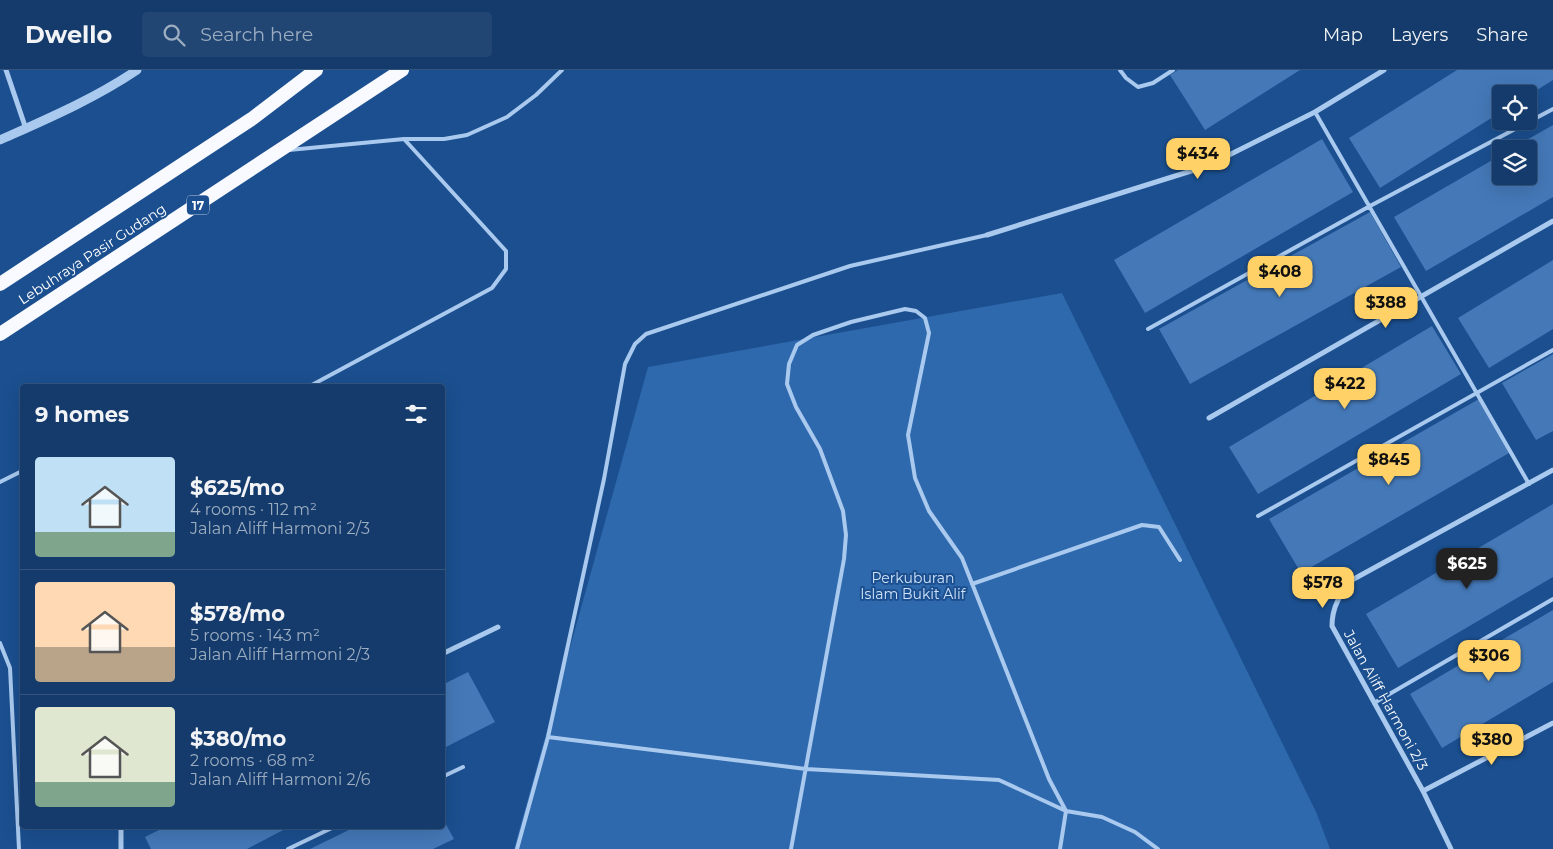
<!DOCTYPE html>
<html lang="en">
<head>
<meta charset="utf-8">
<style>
  :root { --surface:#143b6b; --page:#214673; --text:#f1f3f6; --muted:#9dadc1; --line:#33557e; --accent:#ffd166 }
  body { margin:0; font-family:Montserrat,sans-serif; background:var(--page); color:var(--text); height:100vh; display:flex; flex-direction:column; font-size:19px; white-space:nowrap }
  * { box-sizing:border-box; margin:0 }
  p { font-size:16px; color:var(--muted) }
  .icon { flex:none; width:28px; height:28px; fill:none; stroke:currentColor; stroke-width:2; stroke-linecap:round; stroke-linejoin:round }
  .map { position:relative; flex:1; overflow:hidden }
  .sheet { position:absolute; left:20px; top:314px; width:425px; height:445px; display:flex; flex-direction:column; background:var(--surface); border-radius:5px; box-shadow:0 5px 20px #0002,0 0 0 1px var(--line) }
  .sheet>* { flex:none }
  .tools { position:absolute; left:1492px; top:15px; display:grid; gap:10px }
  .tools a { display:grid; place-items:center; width:45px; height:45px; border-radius:5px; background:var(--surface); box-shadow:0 5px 20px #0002,0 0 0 1px var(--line); font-size:25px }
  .price { position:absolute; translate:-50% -42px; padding:0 11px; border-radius:10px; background:var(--accent); color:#111; font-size:16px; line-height:32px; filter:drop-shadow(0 1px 2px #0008) }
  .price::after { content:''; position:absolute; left:50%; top:30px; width:15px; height:11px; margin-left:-8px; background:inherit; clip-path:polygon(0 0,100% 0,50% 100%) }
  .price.on { background:#222; color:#fff }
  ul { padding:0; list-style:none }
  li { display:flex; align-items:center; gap:15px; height:125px; padding:0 15px }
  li+li { border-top:1px solid var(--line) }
  li span { display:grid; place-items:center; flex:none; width:140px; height:100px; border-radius:5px; color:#555 }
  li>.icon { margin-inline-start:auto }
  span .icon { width:60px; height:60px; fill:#fffc; stroke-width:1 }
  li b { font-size:21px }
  h2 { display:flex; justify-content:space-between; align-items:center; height:60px; padding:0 15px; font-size:21px }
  header { display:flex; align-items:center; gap:30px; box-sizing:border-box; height:70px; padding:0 25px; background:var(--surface); border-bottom:1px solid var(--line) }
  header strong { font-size:24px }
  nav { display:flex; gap:28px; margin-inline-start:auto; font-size:18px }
  .search { width:350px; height:45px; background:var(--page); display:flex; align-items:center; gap:12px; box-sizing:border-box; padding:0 18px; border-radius:5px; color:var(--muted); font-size:19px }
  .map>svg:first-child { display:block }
  .green { fill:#2e69ad }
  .building { fill:#4478b7 }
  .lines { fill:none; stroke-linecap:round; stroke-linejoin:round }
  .service { stroke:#a9c9ee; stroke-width:4 }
  .minor { stroke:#a9c9ee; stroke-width:5 }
  .tertiary { stroke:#a9c9ee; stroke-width:9 }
  .trunk { stroke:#f8faff; stroke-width:14 }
  .labels { text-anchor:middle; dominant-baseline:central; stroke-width:4; stroke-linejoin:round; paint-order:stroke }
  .shield { fill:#1b4f8f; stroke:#bbcadd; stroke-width:1 }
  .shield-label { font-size:12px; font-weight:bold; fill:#fff }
  .street-label { font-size:14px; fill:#fff; stroke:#1b4f8f }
  .park-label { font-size:14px; fill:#cfe3fa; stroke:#1b4f8f }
</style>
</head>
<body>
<header>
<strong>Dwello</strong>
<div class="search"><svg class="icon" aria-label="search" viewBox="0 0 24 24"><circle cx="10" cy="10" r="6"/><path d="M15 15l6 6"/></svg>Search here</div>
<nav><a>Map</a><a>Layers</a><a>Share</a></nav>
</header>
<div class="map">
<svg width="1553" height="779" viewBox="0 0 1553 779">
  <rect width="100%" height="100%" fill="#1b4f8f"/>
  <!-- green -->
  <path class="green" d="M 1062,223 L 1317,744 L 1330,779 L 514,779 L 648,297 Z"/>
  <!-- building -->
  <path class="building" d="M 1178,0 L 1300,0 L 1205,60 L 1170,5 Z
    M 1457,0 L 1553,0 L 1553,10 L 1529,25 L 1529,24 L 1501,24 L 1501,42 L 1380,118 L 1349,68 Z
    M 1553,55 L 1553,127 L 1426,201 L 1394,147 L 1501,85 L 1501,106 L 1529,106 L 1529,79 L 1511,79 Z
    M 1322,69 L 1353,122 L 1145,243 L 1114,190 Z
    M 1370,142 L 1401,197 L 1190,314 L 1159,259 Z
    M 1553,190 L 1553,259 L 1489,298 L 1458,248 Z
    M 1432,256 L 1461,304 L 1258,424 L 1229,377 Z
    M 1553,284 L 1553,361 L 1536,370 L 1502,313 Z
    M 1479,329 L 1509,383 L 1301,503 L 1269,449 Z
    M 1553,434 L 1553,507 L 1398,598 L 1366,544 Z
    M 1553,540 L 1553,612 L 1442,678 L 1410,624 Z
    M 468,602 L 495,652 L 442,679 L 442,615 Z
    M 442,747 L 454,769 L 433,779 L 310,779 L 357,756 L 442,756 Z
    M 167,756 L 291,756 L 247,779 L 151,779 L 145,767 Z"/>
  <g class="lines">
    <!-- service -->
    <path class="service" d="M 1120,0 L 1126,8 L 1138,17 L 1153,13 L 1173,0
      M 1315,42 L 1529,414
      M 289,80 L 404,69 L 444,69 L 467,65 L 507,47 L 536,25 L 562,0
      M 1148,259 L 1370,136 L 1553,39
      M 310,316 L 492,218 L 506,199 L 506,181 L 404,69
      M 0,412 L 22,401
      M 1258,446 L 1553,280
      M 972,514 L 1142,455 L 1159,457 L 1180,490
      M 0,573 L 10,598 L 19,779
      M 1374,633 L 1553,529
      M 548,667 L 806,699 L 999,710 L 1066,741 L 1102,747 L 1135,762 L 1158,779
      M 442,707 L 463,697
      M 288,779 L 336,756
      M 517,779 L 548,667 L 604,409 L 625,294 L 635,274 L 646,264 L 850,196 L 987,165
      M 791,779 L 844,489 L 846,465 L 843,441 L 820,379 L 796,337 L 787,314 L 789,294 L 797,275 L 813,265 L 851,252 L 905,239 L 916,241 L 925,248 L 929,263 L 908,365 L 915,408 L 929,441 L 962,488 L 1049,709 L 1066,741 L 1060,779"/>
    <!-- minor -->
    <path class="minor" d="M 6,0 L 26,59
      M 987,165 L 1207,96 L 1315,42 L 1384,0
      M 1209,348 L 1553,151
      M 442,584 L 498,557
      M 1423,721 L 1553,653
      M 121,756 L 121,779
      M 1451,779 L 1423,721 L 1332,556 C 1332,537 1340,524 1352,510 L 1553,400"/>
    <!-- tertiary -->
    <path class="tertiary" d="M 0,70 C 47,49 94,29 137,0"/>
    <!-- trunk -->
    <path class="trunk" d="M 0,214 L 253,48 L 316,0
      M 0,264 L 402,0"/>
  </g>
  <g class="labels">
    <!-- shield labels -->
    <rect class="shield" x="187" y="125.5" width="22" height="19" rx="4"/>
    <g class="shield-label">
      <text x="198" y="135">17</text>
    </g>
    <!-- street labels -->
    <g class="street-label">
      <text transform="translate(92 184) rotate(-33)">Lebuhraya Pasir Gudang</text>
      <text transform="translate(1386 630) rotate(61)">Jalan Aliff Harmoni 2/3</text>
    </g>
    <!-- park labels -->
    <g class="park-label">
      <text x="913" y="508">Perkuburan<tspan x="913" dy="16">Islam Bukit Alif</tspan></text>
    </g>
  </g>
</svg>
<div class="tools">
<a><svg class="icon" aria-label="locate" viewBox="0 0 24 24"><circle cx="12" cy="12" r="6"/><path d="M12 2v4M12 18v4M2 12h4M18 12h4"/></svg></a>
<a><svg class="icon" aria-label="layers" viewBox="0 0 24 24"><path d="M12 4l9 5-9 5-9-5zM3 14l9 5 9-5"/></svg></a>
</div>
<b class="price" style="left:1198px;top:110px">$434</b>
<b class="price" style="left:1280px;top:228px">$408</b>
<b class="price" style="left:1386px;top:259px">$388</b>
<b class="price" style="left:1345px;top:340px">$422</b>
<b class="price" style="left:1389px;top:416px">$845</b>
<b class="price on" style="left:1467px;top:520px">$625</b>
<b class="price" style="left:1323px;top:539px">$578</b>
<b class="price" style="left:1489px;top:612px">$306</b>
<b class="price" style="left:1492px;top:696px">$380</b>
<section class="sheet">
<h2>9 homes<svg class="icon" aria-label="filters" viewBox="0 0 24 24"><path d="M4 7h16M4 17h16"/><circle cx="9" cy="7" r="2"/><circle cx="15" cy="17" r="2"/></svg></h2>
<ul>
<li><span style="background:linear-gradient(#bfe0f5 75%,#7fa58c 0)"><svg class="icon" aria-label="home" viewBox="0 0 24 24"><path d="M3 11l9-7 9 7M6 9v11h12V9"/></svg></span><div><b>$625/mo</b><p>4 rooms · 112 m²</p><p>Jalan Aliff Harmoni 2/3</p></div></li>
<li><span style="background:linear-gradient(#ffd9b3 65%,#b9a48a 0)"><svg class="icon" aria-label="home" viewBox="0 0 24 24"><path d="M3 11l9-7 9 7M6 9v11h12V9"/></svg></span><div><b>$578/mo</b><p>5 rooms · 143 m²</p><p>Jalan Aliff Harmoni 2/3</p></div></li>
<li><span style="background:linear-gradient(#dfe7d0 75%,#7fa58c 0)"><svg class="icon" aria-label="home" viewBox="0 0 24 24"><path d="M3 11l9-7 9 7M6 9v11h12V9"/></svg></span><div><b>$380/mo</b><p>2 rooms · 68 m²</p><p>Jalan Aliff Harmoni 2/6</p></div></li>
</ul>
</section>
</div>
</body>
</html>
